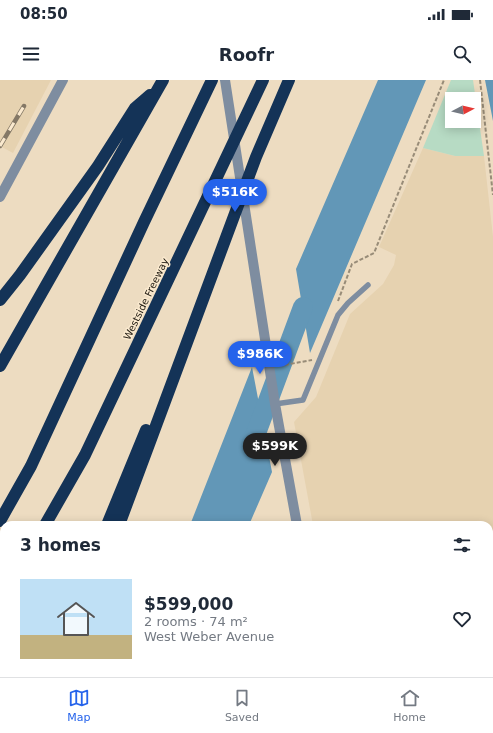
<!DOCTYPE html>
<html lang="en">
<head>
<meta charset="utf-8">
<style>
  :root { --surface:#fff; --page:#f2f2f3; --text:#1f2937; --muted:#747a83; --line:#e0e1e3; --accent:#2563eb }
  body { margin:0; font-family:"DejaVu Sans",sans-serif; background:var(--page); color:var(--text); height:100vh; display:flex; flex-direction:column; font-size:15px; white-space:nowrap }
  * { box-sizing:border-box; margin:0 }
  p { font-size:13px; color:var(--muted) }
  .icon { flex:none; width:22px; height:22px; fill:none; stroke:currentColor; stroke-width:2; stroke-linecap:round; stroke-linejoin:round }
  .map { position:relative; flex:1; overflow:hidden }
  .sheet { position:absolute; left:0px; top:441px; width:493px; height:156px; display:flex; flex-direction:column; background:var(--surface); border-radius:12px 12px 0 0; box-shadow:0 2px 10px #0003 }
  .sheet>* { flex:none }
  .needle { width:26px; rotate:83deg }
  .controls { position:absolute; left:445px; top:12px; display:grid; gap:8px }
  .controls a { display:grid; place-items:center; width:36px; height:36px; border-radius:0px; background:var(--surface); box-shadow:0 2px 10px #0003; font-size:20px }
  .price { position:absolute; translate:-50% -34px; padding:0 9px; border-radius:14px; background:var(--accent); color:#fff; font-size:13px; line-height:26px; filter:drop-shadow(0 1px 2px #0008) }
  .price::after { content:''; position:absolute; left:50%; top:24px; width:12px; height:9px; margin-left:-6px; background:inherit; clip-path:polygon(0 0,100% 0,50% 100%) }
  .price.on { background:#222; color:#fff }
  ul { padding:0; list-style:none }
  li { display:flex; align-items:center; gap:12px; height:100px; padding:0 20px }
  li span { display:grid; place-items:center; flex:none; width:112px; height:80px; border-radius:0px; color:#555 }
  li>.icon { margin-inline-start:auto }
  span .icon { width:48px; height:48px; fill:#fffc; stroke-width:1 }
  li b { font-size:17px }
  h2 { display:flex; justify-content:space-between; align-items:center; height:48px; padding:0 20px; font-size:17px }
  .status { display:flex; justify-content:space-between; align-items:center; height:28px; padding:0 20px; background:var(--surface); direction:ltr }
  .status svg { height:11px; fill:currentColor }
  header { display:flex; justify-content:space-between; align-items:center; height:52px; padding:0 20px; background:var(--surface); font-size:18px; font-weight:600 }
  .menu { display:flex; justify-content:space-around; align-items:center; height:56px; border-top:1px solid var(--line); background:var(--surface); font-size:11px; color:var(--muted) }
  .menu a { display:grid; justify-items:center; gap:2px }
  .menu .on { color:var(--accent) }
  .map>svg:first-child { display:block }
  .built { fill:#e6d2b0 }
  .green { fill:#b7dbc4; fill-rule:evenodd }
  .water { fill:#6297b7 }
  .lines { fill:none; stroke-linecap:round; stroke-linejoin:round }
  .river { stroke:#6297b7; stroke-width:20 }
  .path { stroke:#988c78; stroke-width:2; stroke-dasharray:4 2; stroke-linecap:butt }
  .service { stroke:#7e8da0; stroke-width:5.5 }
  .tertiary { stroke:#7e8da0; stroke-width:10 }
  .motorway { stroke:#143357; stroke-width:12 }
  .rail-casing { stroke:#847866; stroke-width:4.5 }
  .rail { stroke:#fae9ce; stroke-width:3; stroke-dasharray:9; stroke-linecap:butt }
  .labels { text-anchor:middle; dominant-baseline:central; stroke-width:3; stroke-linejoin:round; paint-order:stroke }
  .street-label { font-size:10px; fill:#262016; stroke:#fae9ce }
</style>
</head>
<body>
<div class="status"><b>08:50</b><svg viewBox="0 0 49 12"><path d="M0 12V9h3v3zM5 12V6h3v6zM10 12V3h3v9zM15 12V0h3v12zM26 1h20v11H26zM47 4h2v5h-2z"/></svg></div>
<header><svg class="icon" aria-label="menu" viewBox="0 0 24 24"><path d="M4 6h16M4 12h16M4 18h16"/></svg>Roofr<svg class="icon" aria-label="search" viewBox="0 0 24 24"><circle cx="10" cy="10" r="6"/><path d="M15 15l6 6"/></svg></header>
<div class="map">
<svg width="493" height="597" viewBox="0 0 493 597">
  <rect width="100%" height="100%" fill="#eddcc1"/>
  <!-- built -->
  <path class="built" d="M 0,0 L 51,0 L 13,73 L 0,66 Z
    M 423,68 L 455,76 L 484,76 L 493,157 L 493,597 L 359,597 L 357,593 L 489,593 L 489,445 L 313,445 L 294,342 L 316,317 L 350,234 L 383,204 L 394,185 L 396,175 L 379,167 Z"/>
  <!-- green -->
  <path class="green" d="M 451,0 L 473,0 L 484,76 L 455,76 L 423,68 ZM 452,19 L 474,19 L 474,41 L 452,41 Z"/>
  <!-- water -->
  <path class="water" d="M 378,0 L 426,0 L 310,273 L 296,189 Z
    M 485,0 L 493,0 L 493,41 Z
    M 252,287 L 272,392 L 249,445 L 190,445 Z
    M 132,593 L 186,593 L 184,597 L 131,597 Z"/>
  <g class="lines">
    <!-- river -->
    <path class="river" d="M 252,364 L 303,227"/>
    <!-- path -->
    <path class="path" d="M 480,0 L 493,115
      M 338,221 L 352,184 L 374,173 L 444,0
      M 279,286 L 312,280"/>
    <!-- service -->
    <path class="service" d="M 275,324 L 303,320 L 338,235 L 348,223 L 368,205"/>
    <!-- tertiary -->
    <path class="tertiary" d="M 225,0 L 275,324 L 297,445
      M 0,117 L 63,0
      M 341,593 L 342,597"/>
    <!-- motorway -->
    <path class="motorway" d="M 0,220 L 20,195 L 98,86 L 135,28 L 150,15
      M 0,286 L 163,0
      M 0,441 L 31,386 L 144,142 L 212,0
      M 45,445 L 85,375 L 263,0
      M 107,445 L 146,350
      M 119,445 L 256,77 L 289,0
      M 0,522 L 4,516
      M 42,597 L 44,593
      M 62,597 L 64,593"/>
    <defs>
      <path id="rail" d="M 0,66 L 24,26"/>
    </defs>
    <!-- rail casing -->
    <use href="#rail" class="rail-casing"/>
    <!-- rail -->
    <use href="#rail" class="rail"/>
  </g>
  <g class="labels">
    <!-- street labels -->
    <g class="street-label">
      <text transform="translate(146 219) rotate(-64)">Westside Freeway</text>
    </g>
  </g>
</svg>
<div class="controls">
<a><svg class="needle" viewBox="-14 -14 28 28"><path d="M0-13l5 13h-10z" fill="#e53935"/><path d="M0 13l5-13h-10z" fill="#747a83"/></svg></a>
</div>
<b class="price" style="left:235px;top:133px">$516K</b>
<b class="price" style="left:260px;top:295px">$986K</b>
<b class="price on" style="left:275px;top:387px">$599K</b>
<section class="sheet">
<h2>3 homes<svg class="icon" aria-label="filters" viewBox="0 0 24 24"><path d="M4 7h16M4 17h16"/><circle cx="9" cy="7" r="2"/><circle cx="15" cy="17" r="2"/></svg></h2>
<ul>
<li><span style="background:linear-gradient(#bfe0f5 70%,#c2b280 0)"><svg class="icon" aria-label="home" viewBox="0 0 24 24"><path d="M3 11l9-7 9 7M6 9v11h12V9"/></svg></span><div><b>$599,000</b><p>2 rooms · 74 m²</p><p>West Weber Avenue</p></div><svg class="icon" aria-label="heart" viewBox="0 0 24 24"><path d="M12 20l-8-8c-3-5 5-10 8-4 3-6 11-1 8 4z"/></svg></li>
</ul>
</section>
</div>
<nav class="menu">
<a class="on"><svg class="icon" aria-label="map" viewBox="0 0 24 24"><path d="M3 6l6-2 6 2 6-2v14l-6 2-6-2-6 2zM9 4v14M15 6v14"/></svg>Map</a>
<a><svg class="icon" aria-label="saved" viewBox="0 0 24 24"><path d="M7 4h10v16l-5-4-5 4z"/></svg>Saved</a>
<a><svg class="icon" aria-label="home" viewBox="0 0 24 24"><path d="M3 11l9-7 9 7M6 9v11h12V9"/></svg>Home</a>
</nav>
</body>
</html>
